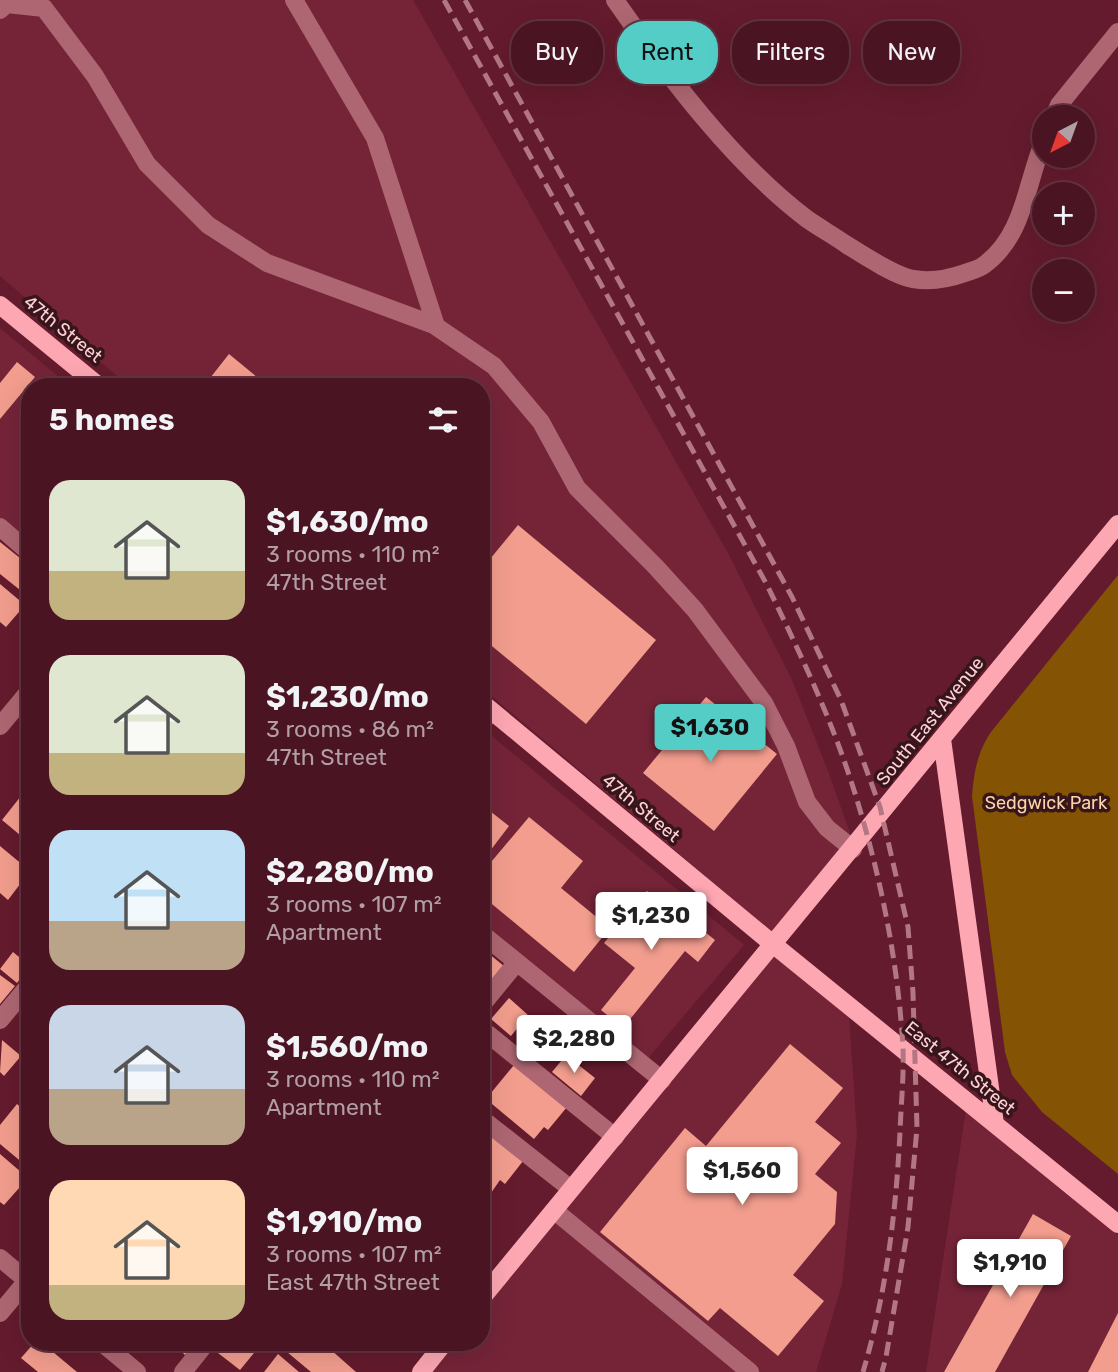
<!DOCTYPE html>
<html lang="en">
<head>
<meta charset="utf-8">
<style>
  :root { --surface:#4b1422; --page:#521d2a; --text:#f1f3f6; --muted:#b29ea5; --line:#623340; --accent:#54cdc7 }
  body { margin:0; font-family:Rubik,sans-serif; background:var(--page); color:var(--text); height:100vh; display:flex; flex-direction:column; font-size:26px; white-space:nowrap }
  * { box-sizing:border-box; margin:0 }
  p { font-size:23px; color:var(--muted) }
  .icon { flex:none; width:38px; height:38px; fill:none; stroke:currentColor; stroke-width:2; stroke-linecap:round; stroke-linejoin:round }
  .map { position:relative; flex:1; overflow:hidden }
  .side { position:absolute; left:21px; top:378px; width:469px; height:973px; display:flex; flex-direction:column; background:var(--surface); border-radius:28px; box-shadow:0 7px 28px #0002,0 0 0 2px var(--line) }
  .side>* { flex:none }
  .top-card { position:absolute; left:511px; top:21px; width:500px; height:63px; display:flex; gap:14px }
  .needle { width:46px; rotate:221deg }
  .tools { position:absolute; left:1032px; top:105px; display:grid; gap:14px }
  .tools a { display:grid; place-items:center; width:63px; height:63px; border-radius:50%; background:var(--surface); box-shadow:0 7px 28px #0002,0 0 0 2px var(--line); font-size:35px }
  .price { position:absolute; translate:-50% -60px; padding:0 16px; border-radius:7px; background:#fff; color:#222; font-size:23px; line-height:46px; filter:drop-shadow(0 2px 4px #0008) }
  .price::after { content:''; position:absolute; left:50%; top:42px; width:21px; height:16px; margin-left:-10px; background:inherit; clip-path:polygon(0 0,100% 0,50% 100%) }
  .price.selected { background:var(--accent); color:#111 }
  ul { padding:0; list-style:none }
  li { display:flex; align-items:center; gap:21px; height:175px; padding:0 28px }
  li span { display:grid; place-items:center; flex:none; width:196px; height:140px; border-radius:21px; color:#555 }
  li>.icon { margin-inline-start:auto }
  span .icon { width:84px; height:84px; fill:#fffc; stroke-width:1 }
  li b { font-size:30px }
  h2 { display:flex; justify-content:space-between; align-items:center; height:84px; padding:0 28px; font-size:30px }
  .chip { padding:0 24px; border-radius:28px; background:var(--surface); box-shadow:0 7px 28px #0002,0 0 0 2px var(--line); font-size:24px; line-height:63px }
  .chip.selected { background:var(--accent); color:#111 }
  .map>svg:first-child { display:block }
  .built { fill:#752438 }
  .green { fill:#845303 }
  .building { fill:#f29d8e }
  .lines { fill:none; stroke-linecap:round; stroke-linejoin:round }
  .minor { stroke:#ae6772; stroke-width:18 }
  .major { stroke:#fda7b3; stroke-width:18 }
  .rail { stroke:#b27782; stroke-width:5; stroke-dasharray:14 7; stroke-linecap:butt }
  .labels { text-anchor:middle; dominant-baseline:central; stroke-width:7; stroke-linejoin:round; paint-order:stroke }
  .street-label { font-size:18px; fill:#ffd1d6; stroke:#36151b }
  .park-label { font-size:18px; fill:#fad4aa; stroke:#36151b }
</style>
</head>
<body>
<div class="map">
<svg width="1118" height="1372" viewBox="0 0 1118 1372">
  <rect width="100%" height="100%" fill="#641b2d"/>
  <!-- built -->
  <path class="built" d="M 0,0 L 413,0 L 729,555 L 792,680 L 828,771 L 852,839 L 773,933 L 481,687 L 481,387 L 130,387 L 0,276 Z
    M 0,328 L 71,387 L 30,387 L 30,555 L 0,530 Z
    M 481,727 L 744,945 L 638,1070 L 481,938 Z
    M 775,952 L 849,1014 L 857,1134 L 842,1284 L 816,1372 L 429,1372 L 453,1342 L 481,1342 L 481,1308 Z
    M 966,1109 L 1118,1235 L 1118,1372 L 926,1372 Z"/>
  <!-- green -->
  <path class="green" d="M 1118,575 L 1118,1174 L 1042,1112 L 1012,1075 L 1005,1052 L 972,796 C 974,772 977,753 991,732 Z"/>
  <!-- building -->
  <path class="building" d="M 229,354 L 269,387 L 203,387 Z
    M 17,362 L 35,377 L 0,419 L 0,383 Z
    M 518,525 L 656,640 L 586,724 L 481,637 L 481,570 Z
    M 0,542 L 30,566 L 30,598 L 0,574 Z
    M 0,584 L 25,605 L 6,627 L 0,622 Z
    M 706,697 L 777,754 L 714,831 L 643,773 Z
    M 30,792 L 30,839 L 22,833 L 20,835 L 2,820 L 21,796 L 24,799 Z
    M 481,804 L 509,826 L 490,851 L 481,844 Z
    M 529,817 L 583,861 L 561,888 L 610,928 L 574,972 L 481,895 L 481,874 Z
    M 0,846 L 30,871 L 8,900 L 0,893 Z
    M 647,891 L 678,916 L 681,913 L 715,940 L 698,962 L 685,951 L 623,1028 L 601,1010 L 635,968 L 604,943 Z
    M 482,948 L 505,967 L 489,986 L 481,979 Z
    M 13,952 L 30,966 L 17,983 L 0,969 Z
    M 0,975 L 15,986 L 0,1004 Z
    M 509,998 L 528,1015 L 511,1036 L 491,1019 Z
    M 2,1040 L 21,1056 L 4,1076 L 0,1072 Z
    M 790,1044 L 843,1088 L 815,1122 L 841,1143 L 815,1174 L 837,1192 L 835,1224 L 793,1275 L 824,1301 L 778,1356 L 720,1308 L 708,1321 L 600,1232 L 685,1128 L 706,1146 Z
    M 566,1055 L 595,1078 L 581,1096 L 552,1072 Z
    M 514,1065 L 567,1107 L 548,1130 L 544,1127 L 534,1139 L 486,1099 Z
    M 17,1104 L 30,1115 L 30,1169 L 0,1144 L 0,1125 Z
    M 481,1127 L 523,1161 L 505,1184 L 500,1180 L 491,1193 L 481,1185 Z
    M 0,1154 L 28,1178 L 4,1205 L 0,1202 Z
    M 1033,1214 L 1071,1236 L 995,1372 L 944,1372 Z
    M 1118,1313 L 1118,1372 L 1088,1372 Z
    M 35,1342 L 41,1342 L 77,1372 L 38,1372 L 21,1358 Z
    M 171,1342 L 196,1342 L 185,1355 Z
    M 228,1342 L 263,1342 L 240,1370 L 218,1353 Z
    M 295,1342 L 322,1342 L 356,1372 L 311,1372 L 287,1352 Z
    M 278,1354 L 299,1372 L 264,1372 Z"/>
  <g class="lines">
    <!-- minor -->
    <path class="minor" d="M 294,0 L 375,138 L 436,326
      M 615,0 C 668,76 733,163 807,219 C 820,228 834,236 847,245 C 863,255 895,276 913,279 C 930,282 948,279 965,273 C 971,271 979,269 984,265 C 1025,235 1026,182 1045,138
      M 0,10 L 7,4 L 44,8 L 95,76 L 147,164 L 208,225 L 267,263 L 434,325 L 494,366 L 541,422 L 577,488 L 655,566 L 695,610 L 764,703 L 786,746 L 807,802 L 827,828 L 853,849
      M 1054,117 L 1059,105 L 1118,32
      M 0,527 L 30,553
      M 481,724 L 492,711
      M 0,726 L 30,690
      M 481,933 L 662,1080
      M 481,1006 L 517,962
      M 0,1020 L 30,984
      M 481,1042 L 488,1034 L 615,1137
      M 481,1118 L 571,1189
      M 555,1211 L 750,1372
      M 0,1258 L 30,1283
      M 0,1313 L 30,1277
      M 101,1342 L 137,1372
      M 183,1372 L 207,1342"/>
    <!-- major -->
    <path class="major" d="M 0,305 L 100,387
      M 481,702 L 774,945 L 1118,1224
      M 942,739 L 995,1124
      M 481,1299 L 1118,524
      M 421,1372 L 445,1342"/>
    <!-- rail -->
    <path class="rail" d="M 444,0 L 767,585 C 798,649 830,715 852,784 C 879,868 898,959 903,1048 C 904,1076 901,1104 900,1132 C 896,1213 886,1294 863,1372
      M 465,0 L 792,597 L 841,700 L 880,807 L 908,927 L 913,993 L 917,1128 L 908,1227 L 886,1357 L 882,1372"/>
  </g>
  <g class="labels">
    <!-- street labels -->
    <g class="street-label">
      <text transform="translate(63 329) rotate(39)">47th Street</text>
      <text transform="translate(930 721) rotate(-51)">South East Avenue</text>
      <text transform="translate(641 808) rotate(40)">47th Street</text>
      <text transform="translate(960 1068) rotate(39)">East 47th Street</text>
    </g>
    <!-- park labels -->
    <g class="park-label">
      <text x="1046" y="803">Sedgwick Park</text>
    </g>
  </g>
</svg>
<div class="tools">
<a><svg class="needle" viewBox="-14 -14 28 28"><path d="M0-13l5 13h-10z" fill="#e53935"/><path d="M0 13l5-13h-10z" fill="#b29ea5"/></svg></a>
<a>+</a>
<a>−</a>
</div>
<b class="price selected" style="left:710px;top:764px">$1,630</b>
<b class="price" style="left:651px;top:952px">$1,230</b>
<b class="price" style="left:574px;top:1075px">$2,280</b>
<b class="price" style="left:742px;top:1207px">$1,560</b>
<b class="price" style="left:1010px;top:1299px">$1,910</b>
<div class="top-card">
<a class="chip">Buy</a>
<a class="chip selected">Rent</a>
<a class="chip">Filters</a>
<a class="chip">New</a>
</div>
<section class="side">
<h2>5 homes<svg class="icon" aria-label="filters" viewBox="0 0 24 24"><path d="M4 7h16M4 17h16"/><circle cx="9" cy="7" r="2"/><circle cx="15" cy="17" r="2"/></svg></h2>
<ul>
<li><span style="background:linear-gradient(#dfe7d0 65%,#c2b280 0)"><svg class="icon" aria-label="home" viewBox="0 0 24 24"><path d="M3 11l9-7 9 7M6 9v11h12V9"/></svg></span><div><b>$1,630/mo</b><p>3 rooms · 110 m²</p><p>47th Street</p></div></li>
<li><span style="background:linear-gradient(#dfe7d0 70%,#c2b280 0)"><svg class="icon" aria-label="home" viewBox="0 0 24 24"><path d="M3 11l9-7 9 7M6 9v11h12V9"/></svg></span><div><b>$1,230/mo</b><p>3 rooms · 86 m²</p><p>47th Street</p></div></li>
<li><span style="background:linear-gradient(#bfe0f5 65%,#b9a48a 0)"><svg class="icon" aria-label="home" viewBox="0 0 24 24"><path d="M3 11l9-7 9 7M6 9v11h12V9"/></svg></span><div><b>$2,280/mo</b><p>3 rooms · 107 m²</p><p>Apartment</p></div></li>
<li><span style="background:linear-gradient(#c9d6e8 60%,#b9a48a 0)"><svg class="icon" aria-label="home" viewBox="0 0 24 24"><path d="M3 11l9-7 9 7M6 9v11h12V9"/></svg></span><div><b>$1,560/mo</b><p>3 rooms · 110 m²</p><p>Apartment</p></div></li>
<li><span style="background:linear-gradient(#ffd9b3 75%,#c2b280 0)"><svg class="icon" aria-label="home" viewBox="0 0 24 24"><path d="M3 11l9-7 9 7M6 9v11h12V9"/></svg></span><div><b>$1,910/mo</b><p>3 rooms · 107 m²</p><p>East 47th Street</p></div></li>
</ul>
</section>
</div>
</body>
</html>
